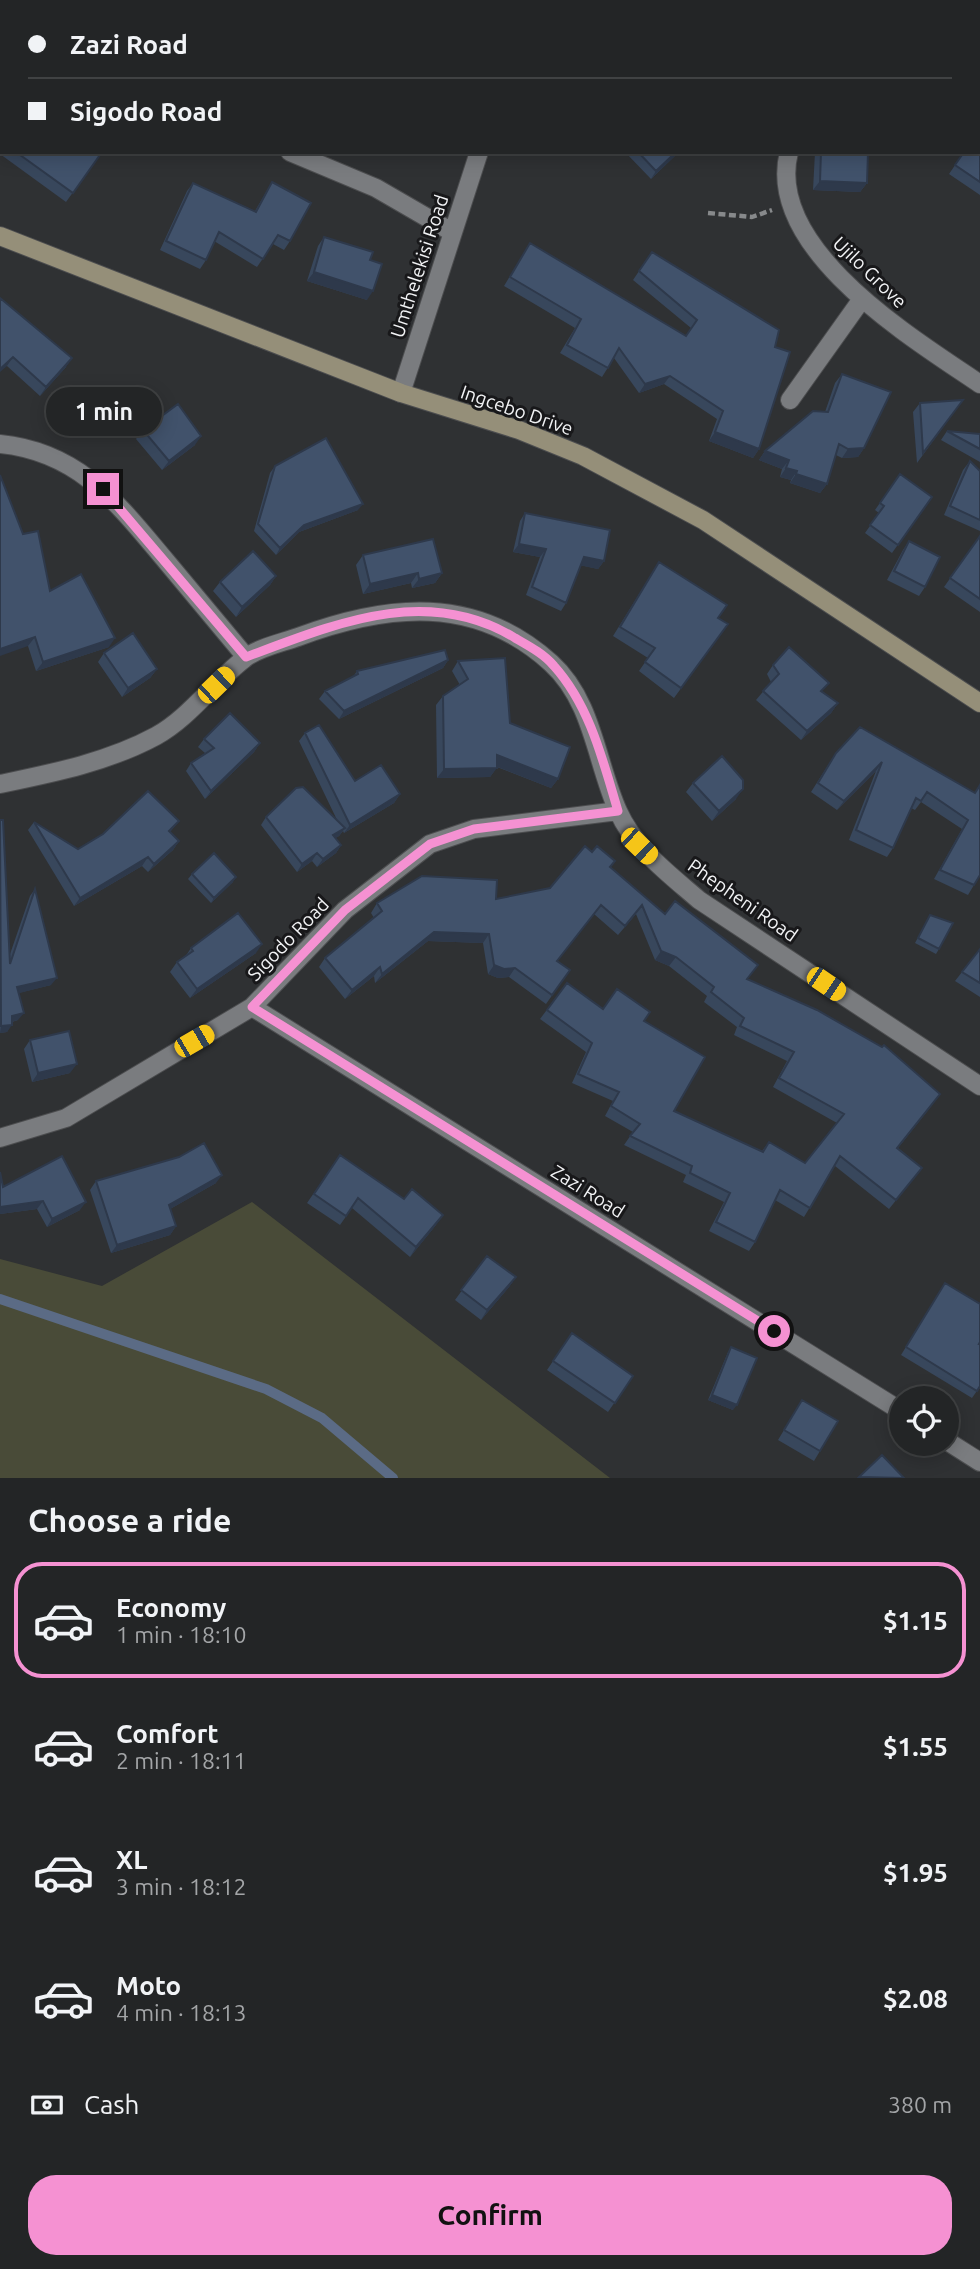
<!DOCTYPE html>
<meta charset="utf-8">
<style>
body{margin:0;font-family:Ubuntu,sans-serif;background:#2b2d2e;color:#f1f3f6;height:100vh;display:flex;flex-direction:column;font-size:26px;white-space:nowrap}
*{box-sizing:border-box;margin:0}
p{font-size:23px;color:#a3a5a7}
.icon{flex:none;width:38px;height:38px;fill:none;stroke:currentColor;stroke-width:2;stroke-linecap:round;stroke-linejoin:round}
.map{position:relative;height:1478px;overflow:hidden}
.sheet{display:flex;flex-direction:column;background:#232526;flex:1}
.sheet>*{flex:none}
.banner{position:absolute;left:0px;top:0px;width:980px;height:154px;box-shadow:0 4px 18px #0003,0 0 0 2px #404243;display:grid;align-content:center;height:154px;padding:0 28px;background:#232526}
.fabs{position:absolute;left:889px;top:1386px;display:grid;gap:14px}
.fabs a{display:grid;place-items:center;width:70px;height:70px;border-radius:50%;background:#232526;box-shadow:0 4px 18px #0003,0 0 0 2px #404243;font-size:35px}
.end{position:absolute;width:32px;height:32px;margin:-16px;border:9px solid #f591d2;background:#111;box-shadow:0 0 0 4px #111}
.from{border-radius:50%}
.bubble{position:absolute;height:49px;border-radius:24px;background:#232526;box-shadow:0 4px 18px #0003,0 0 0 2px #404243;font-size:23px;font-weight:600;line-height:49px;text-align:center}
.car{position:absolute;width:21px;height:42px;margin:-21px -10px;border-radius:9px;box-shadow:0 0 5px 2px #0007;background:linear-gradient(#f5c518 24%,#345 0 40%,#f5c518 0 76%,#345 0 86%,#f5c518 0)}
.banner b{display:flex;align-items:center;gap:24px;height:66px;font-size:26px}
.banner b+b{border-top:2px solid #404243}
.banner i{width:18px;height:18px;background:#f1f3f6}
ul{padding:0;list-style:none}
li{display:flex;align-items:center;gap:21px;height:116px;margin:0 14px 10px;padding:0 14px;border:4px solid transparent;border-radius:28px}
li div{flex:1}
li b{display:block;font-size:26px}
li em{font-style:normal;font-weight:600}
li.active{border-color:#f591d2}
li>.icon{width:63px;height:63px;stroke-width:1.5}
h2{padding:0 28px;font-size:32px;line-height:84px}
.pay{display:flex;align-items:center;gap:18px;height:77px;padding:0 28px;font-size:26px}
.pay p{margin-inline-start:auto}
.action{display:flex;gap:14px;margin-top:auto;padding:14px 28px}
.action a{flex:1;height:80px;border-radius:28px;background:#f591d2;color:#111;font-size:28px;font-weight:600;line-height:80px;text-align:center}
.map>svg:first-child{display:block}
.grass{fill:#494b38}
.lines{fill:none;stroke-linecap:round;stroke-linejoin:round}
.stream{stroke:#5b6b85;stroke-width:10}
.minor-casing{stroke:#4c4d4f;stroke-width:20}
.secondary-casing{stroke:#4c4d4f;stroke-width:20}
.path{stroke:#87898b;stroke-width:4.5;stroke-dasharray:7 3.5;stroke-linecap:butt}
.minor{stroke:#7a7c7f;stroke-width:18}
.secondary{stroke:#958f79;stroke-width:18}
.wall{fill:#38475c}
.shaded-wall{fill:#2e394b}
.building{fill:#41526b;stroke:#2e394b;stroke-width:2}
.route{stroke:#f591d2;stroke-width:9}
.labels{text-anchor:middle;stroke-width:6;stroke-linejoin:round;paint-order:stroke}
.street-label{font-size:19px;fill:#f2f3f5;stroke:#18181a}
</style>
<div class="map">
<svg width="980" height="1478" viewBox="0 0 980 1478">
<rect width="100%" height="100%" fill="#2f3133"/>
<path class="grass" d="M252,1202L610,1478H0V1259L102,1286Z"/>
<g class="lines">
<path class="stream" d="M0,1299L266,1389L322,1418L393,1478"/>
<defs>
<path id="minor" d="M222,2V0
M544,2L545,0
M869,2L870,0
M0,23L2,25
M290,152L376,188L452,232
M789,152C764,249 914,339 980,384
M401,393L479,152
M790,400L862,299
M0,444C80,452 118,504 166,561C193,593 219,625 246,657
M0,784C53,773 108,762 156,736C190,717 214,682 244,659C257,648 281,643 298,637C387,604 475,594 551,663C593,701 596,762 618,811C635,849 669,874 699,900L980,1086
M252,1007L901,1411
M0,1138L66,1118L252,1007L345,910L430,844L474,829L618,811
M947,1441L980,1462"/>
<path id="secondary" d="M0,236L401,393L519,430L583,456L703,520L980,703"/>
</defs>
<use href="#minor" class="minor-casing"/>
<use href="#secondary" class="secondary-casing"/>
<path class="path" d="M708,213L752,217L772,210"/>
<use href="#minor" class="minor"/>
<use href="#secondary" class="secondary"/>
</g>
<path class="wall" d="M465,0H483L481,2H467Z
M921,0H980V66L978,65V2H922Z
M0,75L2,76V152H102L66,202L0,154Z
M980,87V195L949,174L964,152H978V90Z
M625,152H679L651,179Z
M815,152H868L867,183L860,192L813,190Z
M272,182L290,241L284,250L273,244L257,267L214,241L206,260L200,269L160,250L187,191L193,183L255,211Z
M324,237L370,260L367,300L307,281L318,246Z
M530,243L686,336L691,328L633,280L652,252L775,347L759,449L753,458L709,441L717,419L664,384L639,393L614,358L602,377L560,353L575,328L504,286Z
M0,298L66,367L40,396L7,366Z
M842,374L864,448L858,457L842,458L836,455L827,484L820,493L790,483L791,480L780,477L782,469L759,460L765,451L825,412L835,383Z
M963,400L917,463L913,412L920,403Z
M143,430L195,445L162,470L136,439Z
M947,431L980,434V462L941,440Z
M970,461L980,471V531L944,515L963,470Z
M275,466L358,510L299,532L276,555L254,531L270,473Z
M900,474L932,497L892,553L865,533L879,513L875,510Z
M525,513L604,561L598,569L580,565L566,603L561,611L526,595L540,557L513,552L520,521Z
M23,534L50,591L109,647L36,671L28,646Z
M980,536V612L944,587Z
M909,541L925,587L919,596L887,580L903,550Z
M363,555L442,573L435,583L412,588L411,583L363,594L356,565Z
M659,562L718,618L728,624L674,698L639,671L648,658L613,636Z
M276,576L270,585L236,617L213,591L220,582Z
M104,653L157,669L150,678L122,697L98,662Z
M448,660L443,668L339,719L319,699L325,691L353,677L357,671Z
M458,661L558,779L551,788L497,767L490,777L437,778L436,705L443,696L460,685L452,671Z
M773,665L822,692L838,703L831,713L801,740L756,700L771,682L767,674Z
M860,727L974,793V885L968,895L934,879L962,829L921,802L915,810L911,808L893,848L887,857L849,840L876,771L837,810L811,792L830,762Z
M305,733L355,781L400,794L394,803L344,833L343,831L339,836L335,838L341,845L336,853L317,867L312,861L297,872L261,825L266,817L338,822L299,741Z
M204,739L260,743L254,752L205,799L186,771L191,763L205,753L198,747Z
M693,783L736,799L712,821L686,792Z
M0,820L9,957L30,896L35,889L51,985L18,993V1020L12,1022L7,1032L0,1033Z
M179,821L170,832L179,841L173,850L148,872L142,866L74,906L28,830L34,822L78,849Z
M611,867L665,914L748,979L933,1104L898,1148L922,1168L889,1209L835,1166L804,1217L775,1200L755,1242L749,1251L709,1231L724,1202L683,1182L686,1175L624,1145L633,1132L605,1116L613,1101L572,1083L586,1052L540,1019L567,983L603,1009L644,1021L674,1111L762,1151L769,1142L805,1163L837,1123L773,1087L787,1061L734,1035L737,1027L704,1002L707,996L669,966L655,960L636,914L618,935L594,914L557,961L570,970L546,1004L509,977L498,978L488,974L483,943L428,941L375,983L374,976L345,999L319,967L325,958L374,918L371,913L377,903L496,899L550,888Z
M192,874L233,882L211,903L188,879Z
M930,915L939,949L936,954L915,943Z
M191,948L256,953L190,998L170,972L177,962L185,957Z
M980,949V997L955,981Z
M30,1040L70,1073L32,1082L24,1049Z
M340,1155L436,1225L410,1257L352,1208L340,1225L307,1203Z
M0,1172L3,1187L80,1210L47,1227L37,1209L0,1214Z
M96,1181L216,1183L170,1209L176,1226L170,1235L111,1253L90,1190Z
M487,1256L516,1277L509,1287L481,1320L455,1300Z
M945,1283L980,1304V1389L979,1388L972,1398L901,1355Z
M572,1333L633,1376L608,1412L547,1370Z
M731,1347L733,1410L708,1400L728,1352Z
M802,1400L820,1451L814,1461L778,1440Z"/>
<path class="shaded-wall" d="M676,152H679L651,179L656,171Z
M820,181L867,183L860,192L813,190Z
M314,272L373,291L367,300L307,281Z
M13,357L7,366L0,372V369Z
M72,358L66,367L40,396L46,387Z
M670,376L664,384L639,393L645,384Z
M715,432L759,449L753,458L709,441Z
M201,436L195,445L162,470L169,461Z
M864,448L858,457L842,458L848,449Z
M765,451L789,460L782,469L759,460Z
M786,468L797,471L791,480L780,477Z
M796,474L827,484L820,493L790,483Z
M363,504L358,510L299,532L276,555L280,548L304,525Z
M519,544L546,549L540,557L513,552Z
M584,557L604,561L598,569L578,565Z
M418,573L411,583L363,594L370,584Z
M442,573L435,583L412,588L419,579Z
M276,576L270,585L236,617L242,607Z
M35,637L28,646L0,656V649Z
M115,638L109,647L36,671L43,662Z
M448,660L443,668L339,719L344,711Z
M157,669L150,678L122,697L128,688Z
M838,703L831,713L801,740L807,731Z
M260,743L254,752L205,799L211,791Z
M497,755L558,779L551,788L490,764Z
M882,762L876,771L837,810L844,801Z
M497,768L490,777L437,778L444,769Z
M743,789L736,799L712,821L719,811Z
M400,794L394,803L344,833L350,825Z
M345,828L339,836L328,843L333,835Z
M179,841L173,850L148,872L154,864Z
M341,845L336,853L317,867L323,859Z
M317,853L312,861L297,872L302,864Z
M148,857L142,866L74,906L80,898Z
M236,877L233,882L211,903L214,898Z
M434,932L489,934L483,943L428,941L375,983L382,974Z
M262,944L256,953L190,998L197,989Z
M661,951L676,957L669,966L655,960Z
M494,965L515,968L509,977L498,978L488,974Z
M380,967L374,976L345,999L352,990Z
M57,978L51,985L12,995L17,987Z
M24,1013L18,1020L7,1023L12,1016Z
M12,1025L7,1032L0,1033L1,1026Z
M77,1064L70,1073L32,1082L38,1073Z
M222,1175L216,1183L163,1213L169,1205Z
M43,1201L37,1209L0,1214V1207Z
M86,1202L80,1210L47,1227L52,1219Z
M443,1215L436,1225L410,1257L416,1247Z
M176,1226L170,1235L111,1253L117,1245Z
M516,1277L509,1287L481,1320L487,1310Z
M712,1395L737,1405L733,1410L708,1400Z"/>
<path class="building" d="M83,0H115L114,2H81Z
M643,0H756L754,2H642Z
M930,0H980V53L978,51V2H929Z
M0,75L2,76V142L0,141V111L1,109L0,108Z
M980,88V182L955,165L964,152H978V131L979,129H978V91Z
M16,152H102L73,193Z
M638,152H676L656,171Z
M821,152H868L867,183L820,181Z
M272,182L311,203L290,241L278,235L263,259L219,232L206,260L166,241L193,183L256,212Z
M324,237L373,252L370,260L382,264L373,291L314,272Z
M530,243L686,336L697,320L639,271L652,252L779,330L775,347L790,352L759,449L715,432L723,411L670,376L645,384L619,348L608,368L567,345L581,319L510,277Z
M0,298L72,358L46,387L13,357L0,369Z
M842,374L891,392L864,448L848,449L839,444L827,484L796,474L797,471L786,468L789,460L765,451L813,411L828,412Z
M963,400L923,453L920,403Z
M178,404L201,436L169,461L143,430Z
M947,431L980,434V449Z
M326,438L363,504L304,525L280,548L258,524L275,466Z
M970,461L980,471V520L950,506Z
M900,474L932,497L898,545L870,525L884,506L880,503Z
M0,475L23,534L38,531L50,591L81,574L115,638L43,662L35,637L0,649Z
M525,513L610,530L604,561L584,557L566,603L532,587L546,549L519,544Z
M980,536V599L950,578Z
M433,539L442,573L419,579L418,573L370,584L363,555Z
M909,541L940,557L925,587L894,571Z
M253,551L276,576L242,607L220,582Z
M659,562L727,605L718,618L728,624L681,688L645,662L655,648L620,627Z
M133,633L157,669L128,688L104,653Z
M789,647L829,683L821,691L838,703L807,731L763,691L779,674L773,665Z
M445,650L448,660L344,711L325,691L358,674L357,671Z
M505,658L510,723L570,747L558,779L497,755V768L444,769L443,696L468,679L458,661Z
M230,713L260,743L211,791L191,763L214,748L204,739Z
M319,725L355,781L381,765L400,794L350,825L305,733Z
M860,727L975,793L980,785V875L974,885L940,870L968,820L927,792L921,801L916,798L893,848L856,830L882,762L844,801L818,783L836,753Z
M722,756L743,780V789L719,811L693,783Z
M303,787L345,828L333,835L341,845L323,859L317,853L302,864L266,817L296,788Z
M148,791L179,821L169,831L179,841L154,864L148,857L80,898L34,822L78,849L103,834Z
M0,820H3L10,964L35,889L57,978L17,987L24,1013L12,1016V1025L1,1026Z
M585,846L592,852L597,846L615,861L610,867L665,914L675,901L758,965L747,979L817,1010L882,1047L884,1045L940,1094L897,1148L922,1168L896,1200L840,1156L810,1208L780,1190L755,1242L716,1222L730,1193L690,1173L692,1166L630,1136L640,1124L611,1106L619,1092L578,1074L592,1043L547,1010L567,983L603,1009L617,989L650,1012L644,1021L705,1057L674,1111L763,1152L769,1142L805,1163L844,1114L779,1078L794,1052L740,1026L744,1018L711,992L714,987L676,957L661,951L642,905L625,926L601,905L557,961L570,970L552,995L515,968L504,969L494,965L489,934L434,932L382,974L380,967L352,990L325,958L382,911L377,903L422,876L497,880L496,899L550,888Z
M214,853L236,877L214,898L192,874Z
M238,913L262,944L197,989L177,962L193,951L191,948Z
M930,915L953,923L939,949L918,938Z
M980,949V983L962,972Z
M69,1031L77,1064L38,1073L30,1040Z
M204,1143L222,1175L169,1205L176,1226L117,1245L96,1181L179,1157Z
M340,1155L404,1199L412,1189L443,1215L416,1247L358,1198L346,1216L314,1194Z
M62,1156L86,1202L52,1219L43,1201L0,1207V1172L3,1187Z
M487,1256L516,1277L487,1310L461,1290Z
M945,1283L980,1304V1342L979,1344H980V1386L977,1391L906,1347Z
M572,1333L633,1376L615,1403L553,1361Z
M731,1347L757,1358L737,1405L712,1395Z
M802,1400L838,1421L820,1451L784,1430Z
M882,1455L904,1478L859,1477Z"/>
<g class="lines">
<path class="route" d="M103,489L246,657C335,624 426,584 515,638C529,646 544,654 554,666C590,706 603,761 618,811L474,829L430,844L345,910L252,1007L774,1331"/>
</g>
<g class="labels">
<g class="street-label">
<text transform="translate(419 266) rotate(-72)" y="7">Umthelekisi Road</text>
<text transform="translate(870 272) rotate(44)" y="7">Ujilo Grove</text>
<text transform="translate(517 410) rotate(19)" y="7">Ingcebo Drive</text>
<text transform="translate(743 900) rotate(35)" y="7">Phepheni Road</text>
<text transform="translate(288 939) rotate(-46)" y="7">Sigodo Road</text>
<text transform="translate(588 1191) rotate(32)" y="7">Zazi Road</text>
</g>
</g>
</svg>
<div class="fabs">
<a><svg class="icon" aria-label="locate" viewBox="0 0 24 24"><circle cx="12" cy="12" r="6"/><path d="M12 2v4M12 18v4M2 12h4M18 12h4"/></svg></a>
</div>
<i class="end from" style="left:774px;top:1331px"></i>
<i class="end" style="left:103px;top:489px"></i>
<div class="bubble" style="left:46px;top:387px;width:116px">1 min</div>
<i class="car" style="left:216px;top:685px;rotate:46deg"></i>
<i class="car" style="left:639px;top:846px;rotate:134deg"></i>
<i class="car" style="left:826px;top:984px;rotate:124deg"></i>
<i class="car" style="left:194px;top:1041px;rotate:60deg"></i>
<div class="banner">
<b><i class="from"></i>Zazi Road</b>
<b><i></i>Sigodo Road</b>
</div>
</div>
<section class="sheet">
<h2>Choose a ride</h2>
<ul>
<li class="active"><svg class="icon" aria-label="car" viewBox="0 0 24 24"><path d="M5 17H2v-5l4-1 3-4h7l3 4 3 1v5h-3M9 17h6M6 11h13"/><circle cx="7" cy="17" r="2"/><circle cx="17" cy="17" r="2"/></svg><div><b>Economy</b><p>1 min · 18:10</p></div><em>$1.15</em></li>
<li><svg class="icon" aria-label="car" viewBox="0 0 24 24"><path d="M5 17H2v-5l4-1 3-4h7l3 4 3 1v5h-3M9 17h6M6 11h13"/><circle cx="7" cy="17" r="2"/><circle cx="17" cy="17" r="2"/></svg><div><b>Comfort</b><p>2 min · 18:11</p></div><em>$1.55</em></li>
<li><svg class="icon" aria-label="car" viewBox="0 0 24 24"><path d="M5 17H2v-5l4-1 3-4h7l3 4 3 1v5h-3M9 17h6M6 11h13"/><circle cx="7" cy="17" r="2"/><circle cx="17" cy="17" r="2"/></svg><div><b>XL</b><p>3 min · 18:12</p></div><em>$1.95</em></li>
<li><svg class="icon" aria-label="car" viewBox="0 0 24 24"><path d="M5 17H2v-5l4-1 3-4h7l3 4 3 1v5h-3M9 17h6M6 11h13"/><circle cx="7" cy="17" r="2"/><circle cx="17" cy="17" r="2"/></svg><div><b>Moto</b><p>4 min · 18:13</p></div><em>$2.08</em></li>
</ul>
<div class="pay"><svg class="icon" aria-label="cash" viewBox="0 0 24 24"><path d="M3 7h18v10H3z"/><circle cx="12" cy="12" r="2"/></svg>Cash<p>380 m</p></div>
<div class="action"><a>Confirm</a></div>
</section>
